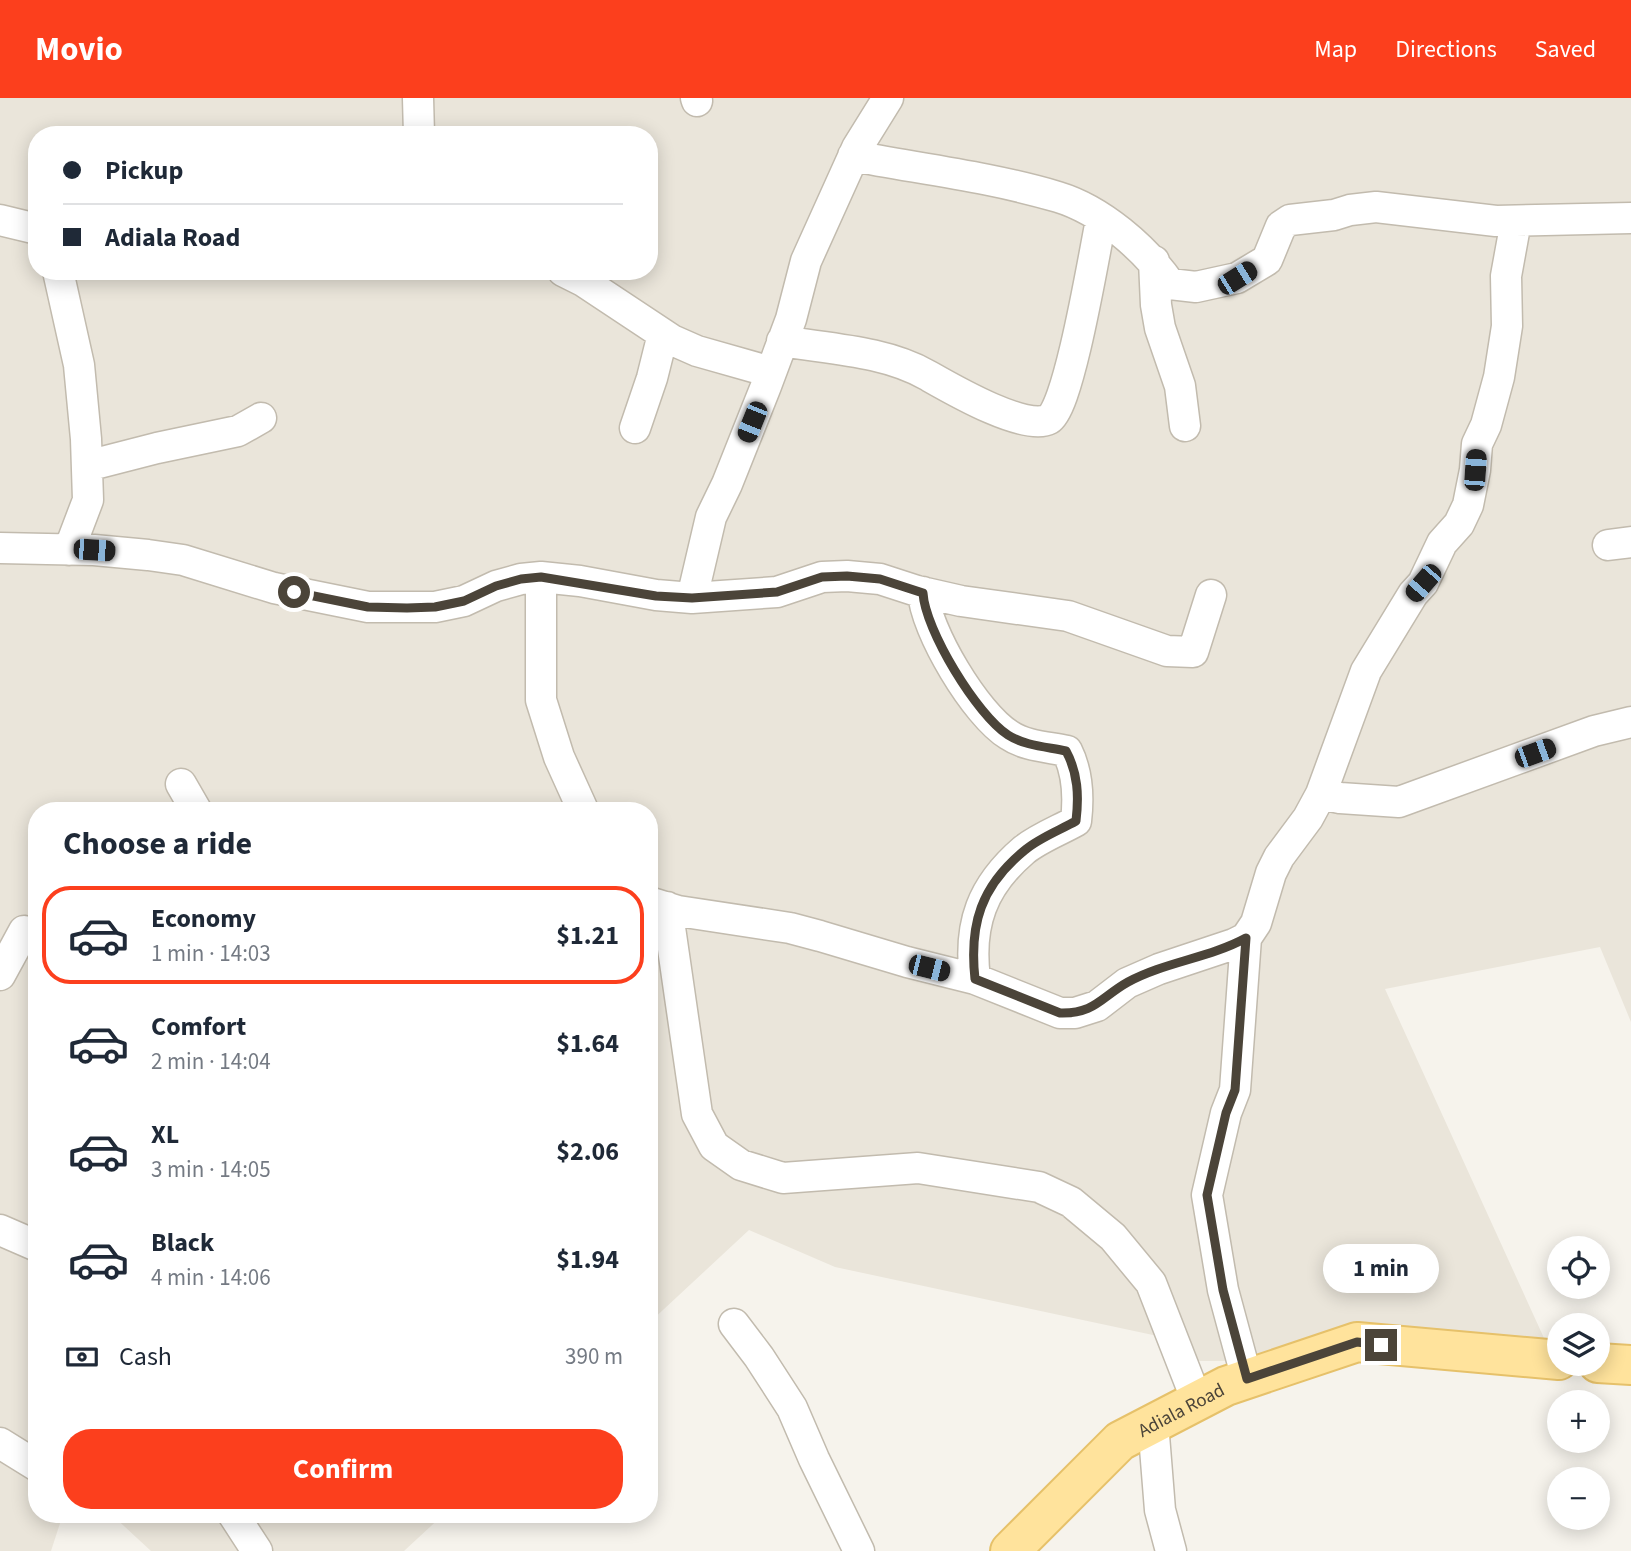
<!DOCTYPE html>
<meta charset="utf-8">
<style>
body{margin:0;font-family:"Source Sans 3",sans-serif;background:#f6f6f7;color:#1f2937;height:100vh;display:flex;flex-direction:column;font-size:26px;white-space:nowrap}
*{box-sizing:border-box;margin:0}
p{font-size:23px;color:#747a83}
.icon{flex:none;width:38px;height:38px;fill:none;stroke:currentColor;stroke-width:2;stroke-linecap:round;stroke-linejoin:round}
.map{position:relative;flex:1;overflow:hidden}
.sheet{position:absolute;left:28px;top:704px;width:630px;height:721px;display:flex;flex-direction:column;background:#fff;border-radius:28px;box-shadow:0 4px 18px #0003}
.sheet>*{flex:none}
.hud{position:absolute;left:28px;top:28px;width:630px;height:154px;border-radius:28px;box-shadow:0 4px 18px #0003;display:grid;align-content:center;height:154px;padding:0 35px;background:#fff}
.controls{position:absolute;left:1547px;top:1138px;display:grid;gap:14px}
.controls a{display:grid;place-items:center;width:63px;height:63px;border-radius:50%;background:#fff;box-shadow:0 4px 18px #0003;font-size:35px}
.end{position:absolute;width:32px;height:32px;margin:-16px;border:9px solid #4b4439;background:#fff;box-shadow:0 0 0 4px #fff}
.from{border-radius:50%}
.bubble{position:absolute;height:49px;border-radius:24px;background:#fff;box-shadow:0 4px 18px #0003;font-size:23px;font-weight:700;line-height:49px;text-align:center}
.car{position:absolute;width:21px;height:42px;margin:-21px -10px;border-radius:9px;box-shadow:0 0 5px 2px #0007;background:linear-gradient(#222 24%,#8ab4d8 0 40%,#222 0 76%,#8ab4d8 0 86%,#222 0)}
.hud b{display:flex;align-items:center;gap:24px;height:66px;font-size:26px}
.hud b+b{border-top:2px solid #e0e1e3}
.hud i{width:18px;height:18px;background:#1f2937}
ul{padding:0;list-style:none}
li{display:flex;align-items:center;gap:21px;height:98px;margin:0 14px 10px;padding:0 21px;border:4px solid transparent;border-radius:28px}
li div{flex:1}
li b{display:block;font-size:26px}
li em{font-style:normal;font-weight:700}
li.selected{border-color:#fc3f1d}
li>.icon{width:63px;height:63px;stroke-width:1.5}
h2{padding:0 35px;font-size:32px;line-height:84px}
.pay{display:flex;align-items:center;gap:18px;height:77px;padding:0 35px;font-size:26px}
.pay p{margin-inline-start:auto}
.button{display:flex;gap:14px;margin-top:auto;padding:14px 35px}
.button a{flex:1;height:80px;border-radius:28px;background:#fc3f1d;color:#fff;font-size:28px;font-weight:700;line-height:80px;text-align:center}
header{display:flex;align-items:center;gap:42px;box-sizing:border-box;height:98px;padding:0 35px;background:#fc3f1d;color:#fff}
header strong{font-size:33px}
nav{display:flex;gap:38px;margin-inline-start:auto;font-size:24px}
.map>svg:first-child{display:block}
.residential{fill:#eae5da;fill-rule:evenodd}
.lines{fill:none;stroke-linecap:round;stroke-linejoin:round}
.minor-casing{stroke:#c2bbae;stroke-width:33}
.primary-casing{stroke:#e6c16a;stroke-width:42}
.minor{stroke:#fff;stroke-width:30}
.primary{stroke:#ffe39c;stroke-width:38}
.route{stroke:#4b4439;stroke-width:9}
.labels{text-anchor:middle;stroke-width:7;stroke-linejoin:round;paint-order:stroke}
.street-label{font-size:19px;fill:#4b4439;stroke:#fff}
</style>
<header>
<strong>Movio</strong>
<nav><a>Map</a><a>Directions</a><a>Saved</a></nav>
</header>
<div class="map">
<svg width="1631" height="1453" viewBox="0 0 1631 1453">
<rect width="100%" height="100%" fill="#f6f3ec"/>
<path class="residential" d="M0,0H1631V924L1600,849L1385,891L1554,1262L1199,1263L1167,1240L835,1169L749,1132L649,1225V712H37V1416H63L51,1453H0ZM37,37H649V173H37Z
M111,1416H444L404,1453H151Z"/>
<g class="lines">
<defs>
<path id="minor" d="M418,0L419,37
M696,0L697,3
M853,58C921,71 991,79 1058,99C1101,112 1145,150 1170,186L1196,189L1237,180L1267,162L1281,128L1290,122L1334,117L1350,112L1376,109L1496,123L1631,120
M0,122L37,131
M1154,163L1156,207L1160,230L1180,288L1185,328
M58,173L79,267L86,341L88,402L69,452
M563,173L583,183L672,242L697,253L771,274
M782,243C830,251 885,253 927,277C950,290 1025,334 1049,321C1069,310 1095,151 1101,122
M635,330L652,280L663,236
M87,368L157,350L238,333L261,320
M1608,447L1631,444
M0,450L94,452L148,457L183,462L274,490L368,509H435L464,503L496,488L521,481L541,479L580,483L656,497L692,500L777,494L822,479L847,478L880,481L917,493L961,503L1068,518L1167,553L1193,554L1211,497
M541,479V602L559,659L583,712
M923,494C925,532 976,617 1009,637C1025,648 1048,649 1067,653C1078,675 1079,698 1076,723C1060,732 1039,740 1024,752C982,788 968,826 975,881
M692,500L711,419L727,386L766,288L791,221L806,163L857,50L888,0
M181,686L196,712
M1321,696L1340,700L1399,704L1594,633L1631,624
M649,804L678,813L790,830L820,838L907,864L975,881L1060,915H1075L1097,908L1127,885L1159,871L1234,846L1246,840L1256,825L1271,775L1279,759L1308,720L1321,696L1366,573L1413,496L1423,485L1442,445L1459,426L1468,407L1475,372L1477,346L1486,327L1499,279L1507,228L1506,178L1516,123
M667,809L697,1016L714,1048L741,1067L783,1080L918,1070L1039,1089L1071,1104L1113,1139L1151,1185L1197,1303
M1246,840L1235,992L1226,1015L1207,1097L1223,1192L1247,1281
M0,877L24,833
M0,1132L37,1148
M734,1226L759,1259L792,1310L814,1361L859,1453
M1153,1325L1160,1412L1171,1453
M0,1345L37,1368
M233,1416L257,1453"/>
<g id="primary">
<path d="M1598,1265L1631,1267"/>
<path id="s1" d="M1010,1453L1120,1343L1226,1288L1357,1244L1559,1262"/>
</g>
</defs>
<use href="#minor" class="minor-casing"/>
<use href="#primary" class="primary-casing"/>
<use href="#minor" class="minor"/>
<use href="#primary" class="primary"/>
</g>
<g class="lines">
<path class="route" d="M294,494L368,509L407,510L435,509L464,503L496,488L521,481L541,479L656,498L692,500L777,494L822,479L847,478L880,481L923,495C925,532 977,617 1008,637C1025,648 1048,649 1066,653C1078,675 1079,698 1076,723C1060,732 1039,740 1025,752C981,788 969,826 975,881L1060,915C1095,916 1101,899 1128,884C1165,864 1209,860 1246,840L1235,992L1226,1015L1207,1097L1223,1192L1247,1281L1357,1244L1381,1247"/>
</g>
<g class="labels">
<g class="street-label">
<text dy="7" stroke="none"><textPath href="#s1" startOffset="224">Adiala Road</textPath></text>
</g>
</g>
</svg>
<div class="controls">
<a><svg class="icon" aria-label="locate" viewBox="0 0 24 24"><circle cx="12" cy="12" r="6"/><path d="M12 2v4M12 18v4M2 12h4M18 12h4"/></svg></a>
<a><svg class="icon" aria-label="layers" viewBox="0 0 24 24"><path d="M12 4l9 5-9 5-9-5zM3 14l9 5 9-5"/></svg></a>
<a>+</a>
<a>−</a>
</div>
<i class="end from" style="left:294px;top:494px"></i>
<i class="end" style="left:1381px;top:1247px"></i>
<div class="bubble" style="left:1323px;top:1146px;width:116px">1 min</div>
<i class="car" style="left:1237px;top:180px;rotate:58deg"></i>
<i class="car" style="left:752px;top:324px;rotate:202deg"></i>
<i class="car" style="left:1475px;top:372px;rotate:4deg"></i>
<i class="car" style="left:94px;top:452px;rotate:94deg"></i>
<i class="car" style="left:1423px;top:485px;rotate:221deg"></i>
<i class="car" style="left:1535px;top:655px;rotate:70deg"></i>
<i class="car" style="left:929px;top:870px;rotate:104deg"></i>
<div class="hud">
<b><i class="from"></i>Pickup</b>
<b><i></i>Adiala Road</b>
</div>
<section class="sheet">
<h2>Choose a ride</h2>
<ul>
<li class="selected"><svg class="icon" aria-label="car" viewBox="0 0 24 24"><path d="M5 17H2v-5l4-1 3-4h7l3 4 3 1v5h-3M9 17h6M6 11h13"/><circle cx="7" cy="17" r="2"/><circle cx="17" cy="17" r="2"/></svg><div><b>Economy</b><p>1 min · 14:03</p></div><em>$1.21</em></li>
<li><svg class="icon" aria-label="car" viewBox="0 0 24 24"><path d="M5 17H2v-5l4-1 3-4h7l3 4 3 1v5h-3M9 17h6M6 11h13"/><circle cx="7" cy="17" r="2"/><circle cx="17" cy="17" r="2"/></svg><div><b>Comfort</b><p>2 min · 14:04</p></div><em>$1.64</em></li>
<li><svg class="icon" aria-label="car" viewBox="0 0 24 24"><path d="M5 17H2v-5l4-1 3-4h7l3 4 3 1v5h-3M9 17h6M6 11h13"/><circle cx="7" cy="17" r="2"/><circle cx="17" cy="17" r="2"/></svg><div><b>XL</b><p>3 min · 14:05</p></div><em>$2.06</em></li>
<li><svg class="icon" aria-label="car" viewBox="0 0 24 24"><path d="M5 17H2v-5l4-1 3-4h7l3 4 3 1v5h-3M9 17h6M6 11h13"/><circle cx="7" cy="17" r="2"/><circle cx="17" cy="17" r="2"/></svg><div><b>Black</b><p>4 min · 14:06</p></div><em>$1.94</em></li>
</ul>
<div class="pay"><svg class="icon" aria-label="cash" viewBox="0 0 24 24"><path d="M3 7h18v10H3z"/><circle cx="12" cy="12" r="2"/></svg>Cash<p>390 m</p></div>
<div class="button"><a>Confirm</a></div>
</section>
</div>
